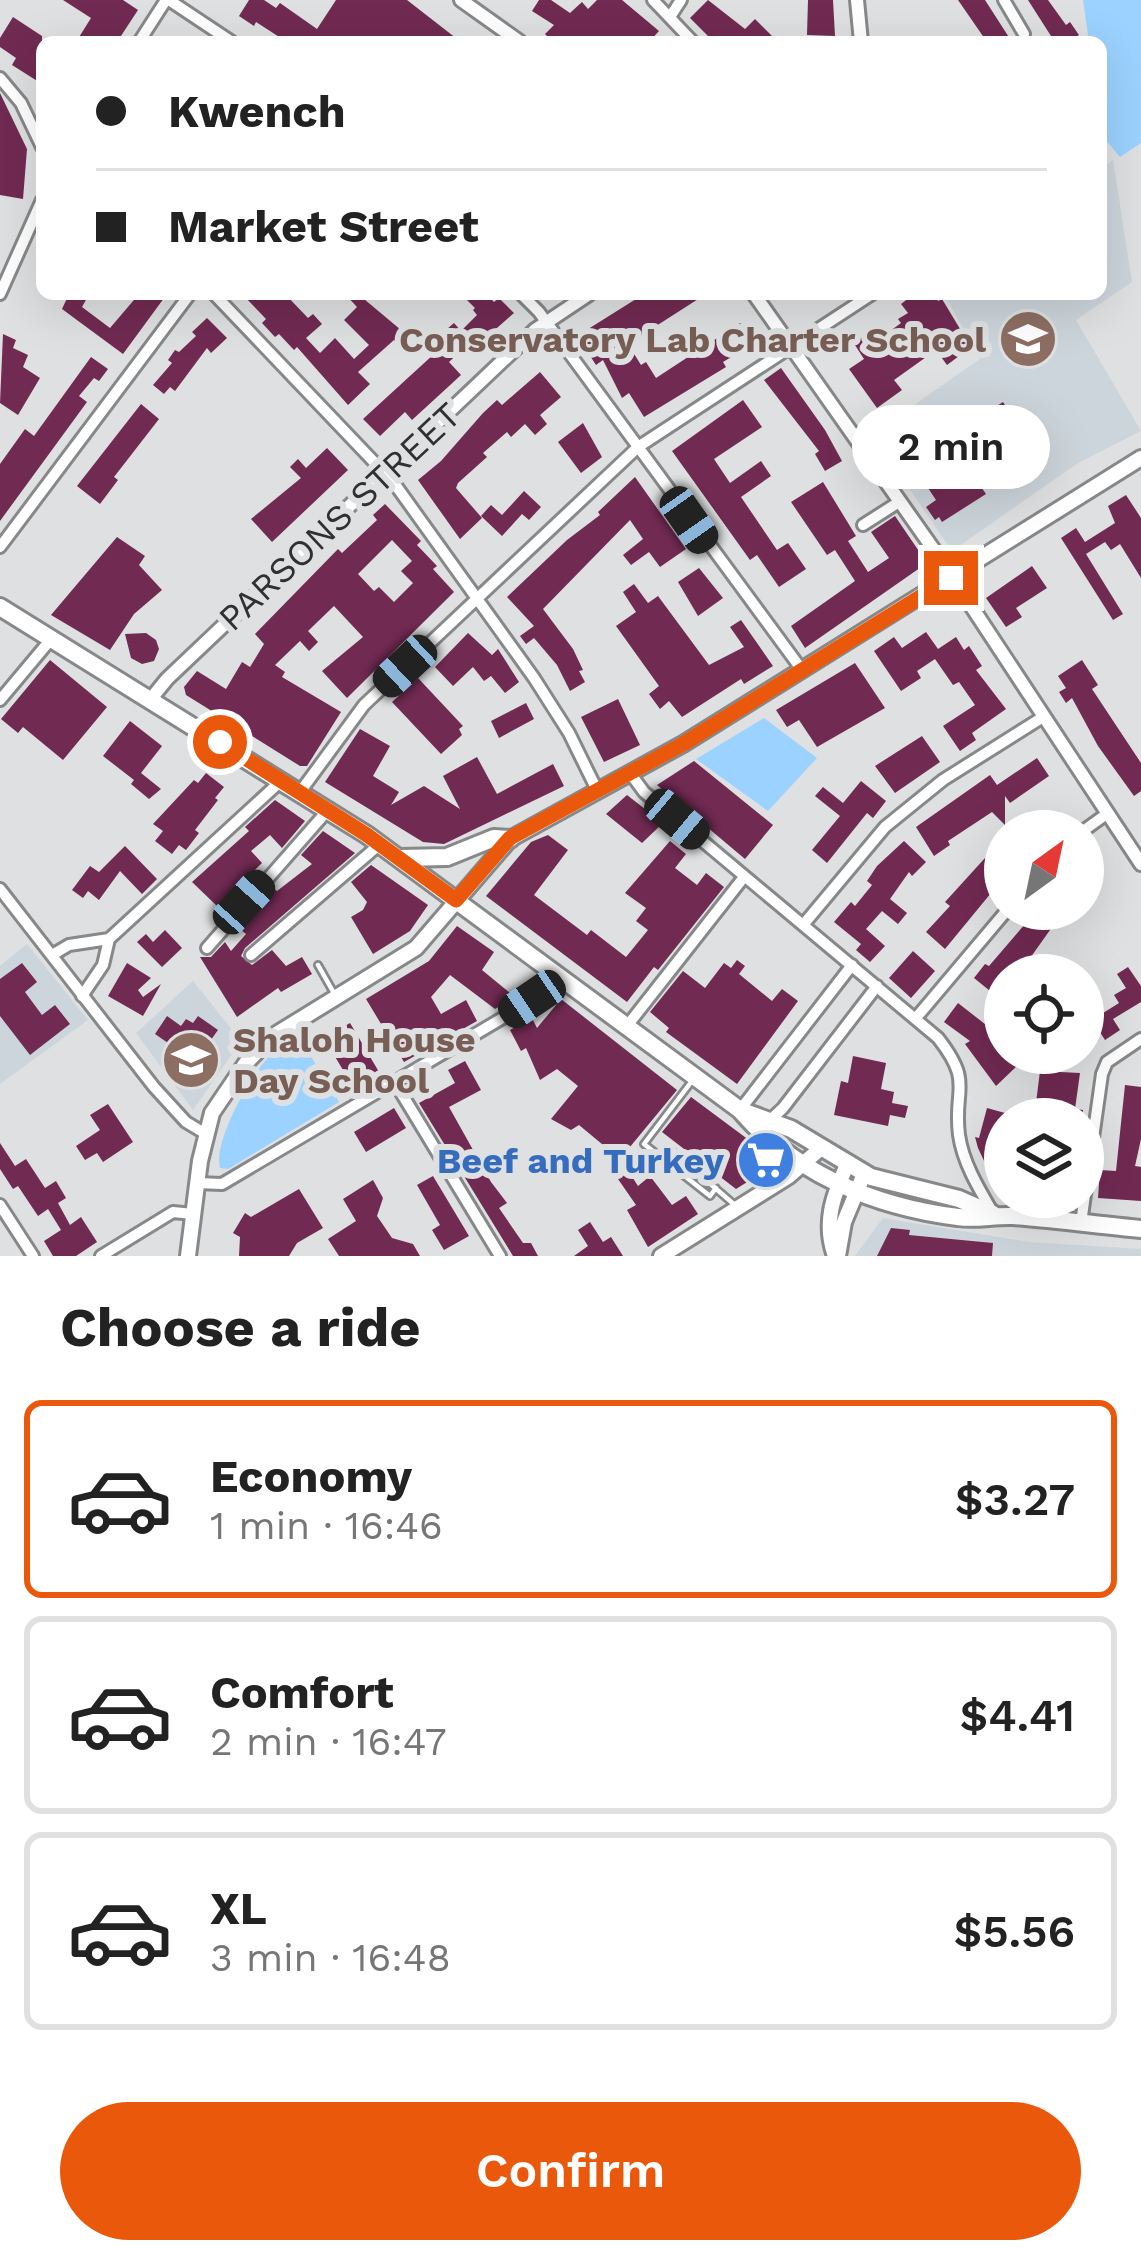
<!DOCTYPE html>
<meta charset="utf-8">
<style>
body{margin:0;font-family:"Work Sans",sans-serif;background:#f6f6f6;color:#222;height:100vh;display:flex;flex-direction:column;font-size:45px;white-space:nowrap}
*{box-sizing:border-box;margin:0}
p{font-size:39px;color:#767676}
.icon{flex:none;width:66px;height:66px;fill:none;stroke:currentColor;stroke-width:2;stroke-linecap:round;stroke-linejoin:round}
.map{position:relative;height:1256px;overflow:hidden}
.panel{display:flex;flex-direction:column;background:#fff;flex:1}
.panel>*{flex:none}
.hud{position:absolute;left:36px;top:36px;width:1071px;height:264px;border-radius:18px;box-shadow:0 12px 48px #0002;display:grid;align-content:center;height:264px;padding:0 60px;background:#fff}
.needle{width:78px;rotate:33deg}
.tools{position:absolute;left:984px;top:810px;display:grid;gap:24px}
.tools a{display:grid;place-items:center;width:120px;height:120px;border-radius:50%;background:#fff;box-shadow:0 12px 48px #0002;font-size:60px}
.end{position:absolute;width:54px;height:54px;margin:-27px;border:15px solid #ea580c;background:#fff;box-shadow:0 0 0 6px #fff}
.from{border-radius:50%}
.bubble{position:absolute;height:84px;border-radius:42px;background:#fff;box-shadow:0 12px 48px #0002;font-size:39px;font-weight:600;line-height:84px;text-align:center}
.car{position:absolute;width:36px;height:72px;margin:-36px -18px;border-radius:15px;box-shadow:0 0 9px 3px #0007;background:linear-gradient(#222 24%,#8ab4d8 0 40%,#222 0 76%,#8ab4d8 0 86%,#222 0)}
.hud b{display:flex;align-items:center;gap:42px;height:114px;font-size:45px}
.hud b+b{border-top:3px solid #e0e0e0}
.hud i{width:30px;height:30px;background:#222}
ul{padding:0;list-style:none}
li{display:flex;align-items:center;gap:36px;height:198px;margin:0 24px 18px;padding:0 36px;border:6px solid #e0e0e0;border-radius:18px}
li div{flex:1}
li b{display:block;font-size:45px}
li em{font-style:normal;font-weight:600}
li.selected{border-color:#ea580c}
li>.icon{width:108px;height:108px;stroke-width:1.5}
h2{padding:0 60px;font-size:54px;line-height:144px}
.primary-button{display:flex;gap:24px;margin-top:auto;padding:24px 60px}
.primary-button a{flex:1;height:138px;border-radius:72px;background:#ea580c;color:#fff;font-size:48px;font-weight:600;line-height:138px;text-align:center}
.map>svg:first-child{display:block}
.built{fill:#cdd5dc}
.green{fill:#9cd2ff}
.building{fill:#712a52;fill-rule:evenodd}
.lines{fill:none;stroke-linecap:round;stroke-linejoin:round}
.service-casing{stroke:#86888a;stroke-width:10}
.minor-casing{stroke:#86888a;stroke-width:16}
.tertiary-casing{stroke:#86888a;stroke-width:18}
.secondary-casing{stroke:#86888a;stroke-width:20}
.primary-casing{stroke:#86888a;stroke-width:22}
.service{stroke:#fff;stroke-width:4.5}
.minor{stroke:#fff;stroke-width:10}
.tertiary{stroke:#fff;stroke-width:12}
.secondary{stroke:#fff;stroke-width:14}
.primary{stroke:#fff;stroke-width:16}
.route{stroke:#ea580c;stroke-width:15}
.labels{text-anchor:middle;stroke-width:12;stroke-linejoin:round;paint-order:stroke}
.education-label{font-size:36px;font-weight:bold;fill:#785e54;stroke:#dee0e1;text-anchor:end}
.street-label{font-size:36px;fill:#303031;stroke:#dee0e1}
.shop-label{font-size:36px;font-weight:bold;fill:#366cbe;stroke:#dee0e1;text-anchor:end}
</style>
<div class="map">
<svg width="1141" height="1256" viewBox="0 0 1141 1256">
<rect width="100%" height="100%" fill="#dee0e1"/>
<path class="built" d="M1113,160L1132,282L1076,320L1141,431L1078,463L952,551L872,434L980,359L944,294H1101V168Z
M27,944L88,1020L0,1084V966Z
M193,981L241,1041L193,1110L136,1033Z
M883,1218L1029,1242L1141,1249V1256H855Z"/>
<path class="green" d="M1083,0H1141V143L1120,157L1104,138L1101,42H1089Z
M764,718L817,758L768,811L696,759Z
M297,1034L339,1102L228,1169L220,1168C213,1143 248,1080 266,1060C275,1050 287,1042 297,1034Z"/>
<path class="building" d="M63,0H123L138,10L117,42H76L91,18Z
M249,0H264L276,8L280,3L317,29L336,0H407L461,42H374L366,37L362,42H287L256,22L254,26L239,16Z
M539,0H551L570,13L582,2L588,9L597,0H622L659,31L649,42L622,39L619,42H553L545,34L554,25L532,11Z
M708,0L745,29L755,19L778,42H714L690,18Z
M808,0H833L835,36L807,35Z
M958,0H985L1012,42H987Z
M1028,0H1048L1066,25L1070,22L1079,35L1069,42H1041L1051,36Z
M13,17L42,36V84L12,65L16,58L0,47V38Z
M0,93L27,149L23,199L0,195Z
M69,294L87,298L82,307L110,328L139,294H167L123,354L62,309Z
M242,294H285L308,318L313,314L322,324L306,338L320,353L335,338L354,359L369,345L344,320L357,307L345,294H358L407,335L398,344L394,340L358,372L370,384L348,405L297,347L294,350L279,334L275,337L262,323L266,319Z
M461,294H486L494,302L499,298L514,313L473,349L468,344L449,362L461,375L448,387L412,420L405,412L380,436L363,419L446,343L439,336L454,323L461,331L477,315L473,310L475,308Z
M644,294H706L628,344L641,365L646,362L656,378L740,323L753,344L723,362L726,367L644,417L629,393L622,398L603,360L596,365L577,336Z
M914,294H933L938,301L942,299L971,347L947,365L936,350L894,380L902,390L877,408L849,369L864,359L853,342L862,335L870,346L901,323L898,319L908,313L901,304Z
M207,318L227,338L211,353L207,348L175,391L170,387L164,394L153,385L172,363L168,360L175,350L179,352L196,336L192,332Z
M3,334L16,340L13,348L28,355L23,367L40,378L18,415L0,403Z
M91,357L108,369L99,381L94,378L79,396L87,402L0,521V464L25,429L34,436Z
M781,368L825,430L842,461L825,471L815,454L819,451L764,380Z
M540,372L561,397L540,415L547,424L535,435L525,424L511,437L507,432L483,453L487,457L458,483L456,488L482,518L460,539L418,480L441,461L483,413L497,400L502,405Z
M743,400L762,427L714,459L730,483L761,461L771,476L741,497L777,550L788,543L806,569L779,587L757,555L750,560L672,451Z
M1003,402L1015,421L1003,429L1007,435L977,455L974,450L955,462L970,485L977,481L986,494L942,522L939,517L935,520L926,507L936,500L924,482L919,485L910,471L915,468L906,454L913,438L920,434L932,437L948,426L953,434Z
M141,404L159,419L114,477L118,480L100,504L77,486Z
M583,423L602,457L581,473L558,442Z
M327,448L348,470L272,542L251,519L301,478L290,467L298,459L306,468Z
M635,477L686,549L660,567L649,552L631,565L623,555L643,539L630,520L543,609L573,649L583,670L579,671L585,682L570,691L557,665L534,638L526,644L520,636L534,626L507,597L567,540L600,515L598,512Z
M823,482L856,536L848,541L868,572L889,558L871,532L895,516L927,563L805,648L791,626L855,581L835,550L827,555L791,502Z
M524,491L541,507L529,520L522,514L502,536L481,516L491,505L502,515Z
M1126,495L1141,518V578L1120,544L1111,550L1105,542L1086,554L1123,614L1113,620L1061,538L1076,528L1085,542L1115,523L1108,506Z
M385,504L421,541L417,545L437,566L433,569L454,592L347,698L322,671L363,637L334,606L308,631L318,642L309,651L300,641L275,665L285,672L282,677L341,712L307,766H300L186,695L184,687L197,671L226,689L242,662L250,667L264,644L255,634L338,549L342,553L377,520L373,515ZM392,540L412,561L401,571L413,583L394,602L379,587L374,591L358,574Z
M117,537L145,556L139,565L162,590L134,614L110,650L51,615Z
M1032,566L1047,588L1016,608L1022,617L1006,627L986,598Z
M699,568L723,598L698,616L678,582Z
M634,584L648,603L658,596L709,665L744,647L730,627L741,620L773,666L744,684L741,679L682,717L669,701L660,709L649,694L659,686L616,626L636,612L623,592Z
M926,632L938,649L956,637L964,650L969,646L982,666L976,670L1006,709L972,733L976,740L960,751L943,726L975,705L959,682L953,685L935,659L917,671L921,678L901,691L874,651L894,637L902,648Z
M146,633L156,640L159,649L154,661L142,664L131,658L125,634Z
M468,633L492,655L498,649L519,682L505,693L491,676L484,681L473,667L453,686L435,667Z
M50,660L107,707L63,760L23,727L18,733L1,719Z
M1082,660L1098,685L1092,689L1141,763V791L1134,796L1098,746L1072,698L1066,703L1059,692L1066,688L1058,676Z
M855,663L885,708L817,747L799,720L787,727L776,710Z
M418,678L463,726L459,729L462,735L441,754L392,702Z
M618,699L640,745L604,762L581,717Z
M526,703L534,719L499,738L491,721Z
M130,721L162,746L141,773L161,789L149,799L131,784L134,780L103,756Z
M360,729L390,746L373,776L399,792L391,805L424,786L460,809L443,776L477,757L497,794L553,764L564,786L444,844L423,842L325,782Z
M922,736L940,762L895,793L875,766Z
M1037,758L1049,776L1010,803L1005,796V825L992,812L948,841L950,845L934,856L916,827L990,775L997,785Z
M694,761L773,825L745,859L657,785Z
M206,773L224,787L215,798L218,800L195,830L199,833L186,850L179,845L172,854L155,841L163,831L153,824L194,780L198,783Z
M861,781L886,801L873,818L867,813L827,863L812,850L840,816L815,796L823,787L843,803Z
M627,795L663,823L642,843L606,814Z
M275,800L305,821L282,848L270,835L251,851L262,863L217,906L192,882L249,831L245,827Z
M323,831L355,853L245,948L241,956L252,965L272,950L286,966L302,957L312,974L281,992L278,988L237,1017L200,957H211L225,942L231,951L246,934L238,927L273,888L277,891L312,864L301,855Z
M548,835L568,850L534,895L587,935L591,930L626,957L648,930L636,921L646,908L625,893L670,841L686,854L675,868L697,885L706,873L724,887L658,970L654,967L627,1002L486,896L531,842Z
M1005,836V876L945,949L926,932L950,906L945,902Z
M904,841L926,862L912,876L909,872L890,899L907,913L898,924L882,911L866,929L885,946L870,962L856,950L861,944L834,922L851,902L855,906L872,885L867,881L877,866Z
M125,846L157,879L142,894L120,871L99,900L88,891L83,898L72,890L90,866L99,872Z
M371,865L428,905L410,931L373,954L351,917L363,910L367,902L351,882Z
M1038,909H1065L1018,975H1005V992L1000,999L974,978L985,964L989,966Z
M457,926L494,952L482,970L515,997L495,1009L450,975L431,997L441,1014L466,1000L477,1021L404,1062L366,999L429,961Z
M165,930L182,948L162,967L137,942L146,934L153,942Z
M913,951L935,971L911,998L889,978Z
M737,960L745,966L739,974L772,1001L782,989L798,1001L737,1084L666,1032L669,1028L650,1012L683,971L705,988L724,963L731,968Z
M22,963L37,982L25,992L42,1015L55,1005L70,1024L30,1055L0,1016V979Z
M127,963L151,978L138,990L143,997L161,984L143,1016L108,996Z
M1128,967L1141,986V1002L1113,1019L1120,1030L1105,1040L1092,1020L1119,1003L1114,995L1126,988L1117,974Z
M561,999L677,1090L620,1159L579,1125L571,1130L551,1119L578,1086L557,1069L540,1080L526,1048L521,1051L510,1030L532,1018L537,1028Z
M958,1003L990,1028L1001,1041L998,1043L1018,1065L996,1086L965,1044L970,1041L944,1022Z
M167,1016L181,1026L186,1019L193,1023L198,1016L218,1030L188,1072L168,1058L171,1054L164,1049L168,1043L155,1034Z
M350,1023L382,1077L356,1092L324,1038Z
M853,1056L886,1063L881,1089L894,1092L892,1103L908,1106L905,1118L890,1115L888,1126L834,1115L841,1081L848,1083Z
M465,1061L481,1090L449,1107L491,1182L507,1203L499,1208L523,1243H531L538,1256H513L419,1103L455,1083L448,1070Z
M1040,1071L1080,1073L1075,1109L1083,1110L1082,1119H1029L1031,1103H1036Z
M1125,1085L1141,1087V1139L1135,1166L1141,1167V1201L1098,1198L1100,1170L1116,1171Z
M691,1097L773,1158L771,1167L736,1189L662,1132Z
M108,1104L133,1142L103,1162L97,1153L85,1160L76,1146L100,1130L90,1115Z
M394,1108L406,1128L366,1152L354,1132Z
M987,1108L1005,1113V1135L991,1132L1005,1154V1184L986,1165L978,1148L975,1137L979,1138Z
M0,1143L15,1166L26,1159L45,1188L56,1181L66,1198L58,1203L70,1225L81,1217L97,1242L76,1256H53L44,1241L61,1230L48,1209L38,1216L18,1186L13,1189L0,1169Z
M629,1172L638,1186L650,1176L672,1205L686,1196L698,1214L648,1247L627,1210L636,1205L618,1179Z
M433,1176L469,1236L444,1250L432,1230L440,1225L417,1185Z
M373,1180L383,1198L377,1216L392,1238L413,1244L420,1256H339L328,1239L356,1221L343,1199Z
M299,1189L323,1228L297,1243L289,1256H239L240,1237L233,1233L245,1213L251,1217Z
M590,1222L603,1242L611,1237L623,1256H574L588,1246L578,1230Z
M891,1228L910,1230L909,1235L993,1243L992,1256H877Z"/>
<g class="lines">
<defs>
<path id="service" d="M318,965L335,995
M692,1081L644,1144L710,1196L716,1188
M672,1151L736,1206
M668,1156L712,1184"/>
<path id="minor" d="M169,0L232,42
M653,0L693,42
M1004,0L1024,34
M670,17L681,0
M139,42L166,0
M0,78L21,103L42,147
M0,294L42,200
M214,294L394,483L534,678L569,733L597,790
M521,294L539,312L802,670
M863,525L899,502
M0,547L190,294
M0,700L52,638
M630,773L644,792L938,1038C974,1084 953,1088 959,1135C963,1163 979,1189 993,1213
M300,792L364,705L638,447L872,294
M1083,831L1108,813
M0,889L154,1087L186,1122L206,1134
M803,925L885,827L943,780L1043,717
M207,948L328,810
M52,955L69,945L109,939
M251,955L380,844
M82,996L103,965L109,939L282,780
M916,1018L1008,909
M627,1026L744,877
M394,1081L500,1256
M740,1110L852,965
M766,1124L783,1108L877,986
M197,1183L222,1184L506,1016L545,991L558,975
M0,1205L33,1256
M1081,1223L1102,1074L1107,1062L1141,1039
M101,1256L173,1212L193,1214"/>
<path id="tertiary" d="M461,0L520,42
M857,0L861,42
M754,294L941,560L1141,864
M150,700L167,679L535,330L589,294"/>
<path id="secondary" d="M188,1256L200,1161L212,1113L246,1063L270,1038L416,948L510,839L683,744L1141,458
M661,1256L789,1176L820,1149
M835,1256C823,1223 833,1196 847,1165
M838,1256L844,1222L864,1174"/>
<path id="primary" d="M0,607L367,835L740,1110C795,1174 876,1207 958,1217C976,1220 994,1215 1013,1216C1056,1219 1098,1225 1141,1229
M400,858L447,857L494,838L510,839
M742,1111L791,1129L871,1177L959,1199L993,1214"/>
</defs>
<use href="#service" class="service-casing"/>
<use href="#minor" class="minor-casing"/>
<use href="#tertiary" class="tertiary-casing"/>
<use href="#secondary" class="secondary-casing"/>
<use href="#primary" class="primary-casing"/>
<use href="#service" class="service"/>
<use href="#minor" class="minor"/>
<use href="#tertiary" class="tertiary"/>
<use href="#secondary" class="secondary"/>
<use href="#primary" class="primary"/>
</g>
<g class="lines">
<path class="route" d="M220,742L367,835L456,900L510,838L683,744L951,578"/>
</g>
<defs>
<symbol id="school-disc" viewBox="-11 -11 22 22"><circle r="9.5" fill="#8d6e63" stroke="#dee0e1"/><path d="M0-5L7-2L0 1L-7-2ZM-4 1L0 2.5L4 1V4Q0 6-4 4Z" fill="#fff"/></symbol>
<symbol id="supermarket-disc" viewBox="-11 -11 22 22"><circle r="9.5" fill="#3f7fe0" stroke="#dee0e1"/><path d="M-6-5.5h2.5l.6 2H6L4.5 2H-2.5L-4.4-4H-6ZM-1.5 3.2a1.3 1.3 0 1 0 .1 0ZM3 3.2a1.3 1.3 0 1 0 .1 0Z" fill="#fff"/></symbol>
</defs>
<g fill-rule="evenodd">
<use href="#school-disc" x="995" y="306" width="66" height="66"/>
<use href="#school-disc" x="158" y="1027" width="66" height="66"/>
<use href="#supermarket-disc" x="733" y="1127" width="66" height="66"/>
</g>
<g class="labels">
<g class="education-label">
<text x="986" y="352">Conservatory Lab Charter School</text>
<text x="233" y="1052" text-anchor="start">Shaloh House<tspan x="233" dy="41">Day School</tspan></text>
</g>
<g class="street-label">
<text transform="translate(339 516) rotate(-43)" y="13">PARSONS STREET</text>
</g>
<g class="shop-label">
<text x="724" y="1173">Beef and Turkey</text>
</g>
</g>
</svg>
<div class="tools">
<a><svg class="needle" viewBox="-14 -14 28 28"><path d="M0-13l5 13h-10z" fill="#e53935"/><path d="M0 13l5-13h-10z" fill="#767676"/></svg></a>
<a><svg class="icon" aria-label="locate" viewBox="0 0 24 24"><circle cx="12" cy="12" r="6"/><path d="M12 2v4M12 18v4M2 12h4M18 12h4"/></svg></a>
<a><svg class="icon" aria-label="layers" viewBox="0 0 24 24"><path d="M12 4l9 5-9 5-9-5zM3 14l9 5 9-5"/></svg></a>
</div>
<i class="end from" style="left:220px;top:742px"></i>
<i class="end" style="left:951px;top:578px"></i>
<div class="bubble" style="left:852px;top:405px;width:198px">2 min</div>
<i class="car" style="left:689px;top:520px;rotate:145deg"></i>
<i class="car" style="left:405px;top:666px;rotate:227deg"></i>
<i class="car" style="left:677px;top:819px;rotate:130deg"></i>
<i class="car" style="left:244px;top:902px;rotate:42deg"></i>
<i class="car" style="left:532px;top:999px;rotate:236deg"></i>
<div class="hud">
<b><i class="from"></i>Kwench</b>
<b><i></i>Market Street</b>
</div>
</div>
<section class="panel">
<h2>Choose a ride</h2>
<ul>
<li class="selected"><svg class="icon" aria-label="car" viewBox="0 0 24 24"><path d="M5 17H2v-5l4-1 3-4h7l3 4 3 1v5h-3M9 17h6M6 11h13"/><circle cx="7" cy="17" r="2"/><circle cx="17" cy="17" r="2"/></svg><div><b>Economy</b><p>1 min · 16:46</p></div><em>$3.27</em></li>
<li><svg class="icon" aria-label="car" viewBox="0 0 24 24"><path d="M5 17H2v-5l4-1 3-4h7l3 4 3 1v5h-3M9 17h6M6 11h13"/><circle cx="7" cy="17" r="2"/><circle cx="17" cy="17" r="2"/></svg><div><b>Comfort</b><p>2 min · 16:47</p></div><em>$4.41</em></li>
<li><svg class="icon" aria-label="car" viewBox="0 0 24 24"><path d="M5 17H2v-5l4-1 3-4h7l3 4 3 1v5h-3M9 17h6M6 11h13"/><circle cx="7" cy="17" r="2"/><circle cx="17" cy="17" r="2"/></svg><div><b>XL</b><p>3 min · 16:48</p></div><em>$5.56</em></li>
</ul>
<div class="primary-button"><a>Confirm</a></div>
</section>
